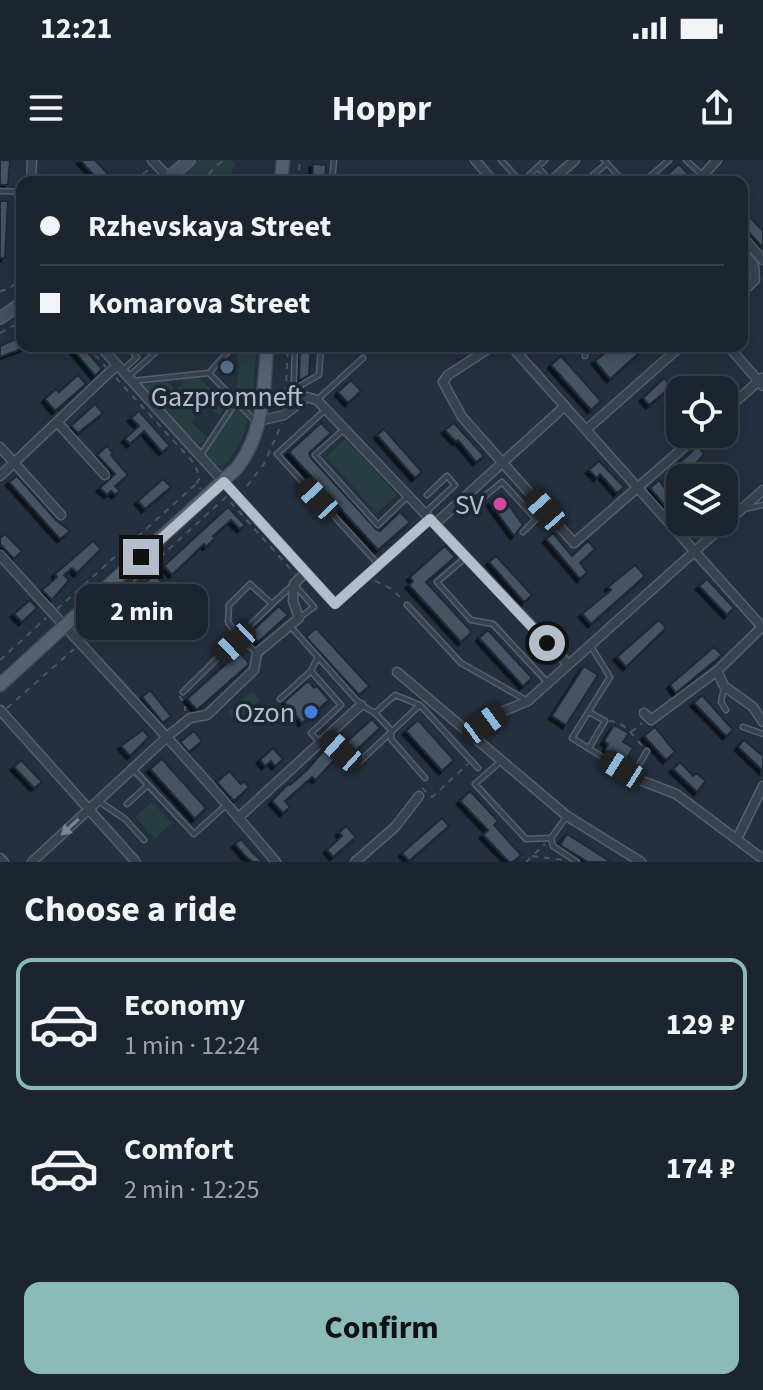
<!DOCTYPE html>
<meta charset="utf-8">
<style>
body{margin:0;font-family:"Source Sans 3",sans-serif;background:#28303b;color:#f1f3f6;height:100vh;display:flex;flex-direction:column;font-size:30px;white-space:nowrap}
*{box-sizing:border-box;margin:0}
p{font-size:26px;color:#a0a4aa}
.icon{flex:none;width:44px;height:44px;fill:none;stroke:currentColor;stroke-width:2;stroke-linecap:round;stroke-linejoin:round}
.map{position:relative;height:702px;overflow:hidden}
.panel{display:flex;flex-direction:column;background:#1b242f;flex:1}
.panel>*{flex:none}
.guide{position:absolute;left:16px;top:16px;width:732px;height:176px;border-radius:16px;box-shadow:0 4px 20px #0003,0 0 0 2px #39414b;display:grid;align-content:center;height:176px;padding:0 24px;background:#1b242f}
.fabs{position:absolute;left:666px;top:216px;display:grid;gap:16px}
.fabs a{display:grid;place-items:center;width:72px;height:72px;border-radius:16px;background:#1b242f;box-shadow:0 4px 20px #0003,0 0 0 2px #39414b;font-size:40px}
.end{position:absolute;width:36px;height:36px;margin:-18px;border:10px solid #b4bdca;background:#111;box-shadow:0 0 0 4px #111}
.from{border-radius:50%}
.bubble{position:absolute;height:56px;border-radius:16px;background:#1b242f;box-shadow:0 4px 20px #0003,0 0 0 2px #39414b;font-size:26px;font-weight:700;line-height:56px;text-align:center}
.car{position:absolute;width:24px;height:48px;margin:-24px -12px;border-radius:10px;box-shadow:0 0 6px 2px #0007;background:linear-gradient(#222 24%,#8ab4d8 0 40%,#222 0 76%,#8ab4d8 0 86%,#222 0)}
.guide b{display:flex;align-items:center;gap:28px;height:76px;font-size:30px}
.guide b+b{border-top:2px solid #39414b}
.guide i{width:20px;height:20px;background:#f1f3f6}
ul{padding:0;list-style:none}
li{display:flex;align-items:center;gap:24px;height:132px;margin:0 16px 12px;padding:0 8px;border:4px solid transparent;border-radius:16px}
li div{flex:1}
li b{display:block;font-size:30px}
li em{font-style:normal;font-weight:700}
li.active{border-color:#8bbbb9}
li>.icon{width:72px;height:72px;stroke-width:1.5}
h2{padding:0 24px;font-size:36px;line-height:96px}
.button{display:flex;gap:16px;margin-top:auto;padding:16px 24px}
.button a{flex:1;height:92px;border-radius:16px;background:#8bbbb9;color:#111;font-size:32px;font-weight:700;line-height:92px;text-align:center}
.status{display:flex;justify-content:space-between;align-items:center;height:56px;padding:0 40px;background:#1b242f;direction:ltr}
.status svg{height:22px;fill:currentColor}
header{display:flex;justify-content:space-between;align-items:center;height:104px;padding:0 24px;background:#1b242f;font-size:36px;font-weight:700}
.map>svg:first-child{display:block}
.green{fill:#263e40}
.building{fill:#455263;stroke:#1f2936;stroke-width:2;filter:url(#shadow)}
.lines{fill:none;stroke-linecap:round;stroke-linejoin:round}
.lane-casing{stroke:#56606d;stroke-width:7}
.street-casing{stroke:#56606d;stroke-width:11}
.secondary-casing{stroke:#56606d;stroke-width:14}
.primary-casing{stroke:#414b58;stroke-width:15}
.path{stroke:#445b5d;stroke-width:2;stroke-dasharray:6 6;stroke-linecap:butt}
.lane{stroke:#38424f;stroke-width:4}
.street{stroke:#38424f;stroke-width:8}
.secondary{stroke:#465162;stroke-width:11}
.primary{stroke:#56616f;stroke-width:12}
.oneway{fill:#7c8693}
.route{stroke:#b4bdca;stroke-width:10}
.service-dot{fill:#5c6f8a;stroke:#1d2734;stroke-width:3}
.hotel-dot{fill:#d1479c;stroke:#1d2734;stroke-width:3}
.shop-dot{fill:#3f7fe0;stroke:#1d2734;stroke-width:3}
.labels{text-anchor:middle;stroke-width:7;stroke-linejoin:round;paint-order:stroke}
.poi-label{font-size:28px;fill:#b4bdca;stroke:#1d2734;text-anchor:end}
</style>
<div class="status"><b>12:21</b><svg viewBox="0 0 49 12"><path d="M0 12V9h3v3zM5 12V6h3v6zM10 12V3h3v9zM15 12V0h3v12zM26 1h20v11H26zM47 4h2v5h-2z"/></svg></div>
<header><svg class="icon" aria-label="menu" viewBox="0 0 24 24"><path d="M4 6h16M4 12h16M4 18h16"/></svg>Hoppr<svg class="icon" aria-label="share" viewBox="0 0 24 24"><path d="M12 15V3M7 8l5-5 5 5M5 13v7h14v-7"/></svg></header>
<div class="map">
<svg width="763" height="702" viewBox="0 0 763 702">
<defs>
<filter id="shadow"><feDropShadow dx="-3.5" dy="3.5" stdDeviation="0" flood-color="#0009"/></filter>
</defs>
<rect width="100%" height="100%" fill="#24303f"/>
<path class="green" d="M198,0H230L235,4L229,21L173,22Z
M235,186H257L251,252L236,233C237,217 243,203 233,189Z
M198,216L226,245L220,256L203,245L191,262L207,277L203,283L197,284L143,224L166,220L175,230L183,224V217Z
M236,245L247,256C246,275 237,291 224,305H216L206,293Z
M345,279L397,335L377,353L326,297Z
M252,531L260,540L236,561L228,552Z
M152,642L172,663L155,679L135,657Z"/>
<path class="building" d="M0,0H10L8,25H0Z
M80,0H95L115,22H100Z
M313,4L326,5L325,22H312Z
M679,4L690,16L684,22H659Z
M0,41H8L5,98H0Z
M742,49L763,71V88L742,65Z
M20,177L24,188L0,197V186Z
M70,186H82L102,209L95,216Z
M300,186H311L309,215L302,219H299Z
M601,186H647L610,219L595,201L606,192Z
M561,196L601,241L591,250L551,205Z
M78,215L86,224L55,251L45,239L56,229L59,232Z
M664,218L671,227L649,245L643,238Z
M351,220L361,231L348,243L338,232Z
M95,244L103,253L78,273L71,266Z
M139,251L170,286L162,292L144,271L130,284L125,279L139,266L131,258Z
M729,259L736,266L716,286L708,277L712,274H724V263Z
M321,263L331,273L309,293L311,298L376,369L380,371L400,352L410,362L378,390L289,292Z
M454,263L484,296L476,302L458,280L456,282L445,270Z
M384,269L422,312L415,318L377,275Z
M107,286L113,293L111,295L128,315L115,326L120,331L115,335L111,331L107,335L100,328L115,314L97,295Z
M698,286L704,294L688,313L679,303Z
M599,301L624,327L617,333L600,314L597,318L589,310Z
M17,316L56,360L70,371L60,379L9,322Z
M163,319L171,327L145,349L138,341Z
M659,320L680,350V362H698L702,366L691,376L650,328Z
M501,334L523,365L514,376L490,343Z
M228,347L245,365L240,369L231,360L213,376L215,378L206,387L204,384L172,415L164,406Z
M553,373L572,396L588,381L595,389L580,403L587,412L580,419L546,379Z
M5,374L22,391L14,399L0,384V378Z
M93,381L101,389L77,413L72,408L64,415L69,420L52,440L42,430L57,417L55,414Z
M445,386L455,397L426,422L472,472L461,482L409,425L413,421L410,417Z
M496,396L532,435L524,442L489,402Z
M635,405L645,416L591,464L582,454L611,430L608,427Z
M155,414L162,422L143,438L136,431Z
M707,419L734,448L727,455L699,426Z
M30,440L37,448L22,462L14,454Z
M279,446L288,455L258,482L250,473Z
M659,460L666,468L626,507L617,497Z
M316,468L369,526L359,535L306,477Z
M488,470L532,518L523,526L479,478Z
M714,487L722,495L676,533L670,525Z
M239,492L248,502V505L197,550L187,539Z
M584,506L598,515L566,565L552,556Z
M308,521L314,528L317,526L329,540L302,563L284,542Z
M150,530L171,556L163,563L142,537Z
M702,535L733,570L726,576L694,543Z
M372,559L380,568L352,594L342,586Z
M418,560L454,600L442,611L406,571Z
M614,565L629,573L623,582L633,588L625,602L605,590L608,584L604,581Z
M655,567L675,592L666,600L644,576Z
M143,570L149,577L130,596L121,586Z
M194,571L202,581L189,592L180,582Z
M744,580L763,596V611L738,587Z
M327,587L337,597L316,620L312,617L285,641L290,647L283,653L272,641L289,623L290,625L307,610Z
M273,588L283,599L275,606L271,601L265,606L260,600Z
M162,599L206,648L195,659L150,609Z
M21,600L42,622L34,628L14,607Z
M680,602L693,616L696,613L706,621L697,632L673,609Z
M229,611L241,624L244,621L249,627L234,641L215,620L217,622Z
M470,631L498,661L494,665L521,695L513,702H509L483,675L488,670L460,641Z
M442,658L449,666L409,701L402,693Z
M346,666L356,677L333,697L327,690L342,676L339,673Z
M567,674L611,702H588L560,685Z
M241,679L253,693L263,702H253L245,696L235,684Z"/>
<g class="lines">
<defs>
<path id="lane" d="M501,0L521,22
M604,0L624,22
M686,0L701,14
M538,7L549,20
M558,15L565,22
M269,22L279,17
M332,22L334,0
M522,22L545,0
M585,22L607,3
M644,22L669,0
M0,31L22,32
M233,186L209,213L254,260
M585,196L586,186
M124,209L137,197L128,186
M129,216L163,186
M132,221L209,213
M294,229L319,215L321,186
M318,239L363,198
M293,247L295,186
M324,251L277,294L379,405
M343,270L315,295L378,365L407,337
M200,296L236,242
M485,336L502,322L536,359L543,352
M744,349L763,345
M425,353L455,325L447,316L427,335
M523,372L536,359
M466,397L437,422L471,460L493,464L548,523
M407,445L461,503L526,540
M291,467L361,545L375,553L391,570V579L425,618
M590,485L610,517L572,578L620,608
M257,493L238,476L228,462L229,445L250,424L272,444
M311,511L341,545L311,573L319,582
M724,528L721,542L726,550
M183,532C221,496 254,459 294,424L314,447L299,458
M280,539L311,511L318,497
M376,552L395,535L420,545L478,608
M589,552L605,561L589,588
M743,567L763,574
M327,579L356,605L420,545
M501,601L475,624L526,679L551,678
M133,609L194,674L226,645
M632,617L647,591
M100,642L125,659L144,680
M127,644L148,625
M567,656L551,678L553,686L577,702"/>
<path id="street" d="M152,0L169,18
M475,0L494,22
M31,22L32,0
M550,22L575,0
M697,22L717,0
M742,76L763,100
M742,92L754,105L755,120L742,132
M100,186L335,444L430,359
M493,186L448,215L443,222L462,257L574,383L699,274
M511,186L763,468
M728,186L763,226
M724,252L762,218
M259,261L284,255L307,237L317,240L568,504
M57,262L105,315
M586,270L681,186
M0,287L61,355
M0,316L117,205
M435,364L565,246
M0,395C92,498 188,596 276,702
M717,511L724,526L753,547L763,562
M397,512L567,656L641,702
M0,550L136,702
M644,553L651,560L717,511L762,467
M470,575L499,553L528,541L763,330
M622,609L632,617L676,634L763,699
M238,658L361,545
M737,679L763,626
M0,698L4,702
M32,702L168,576L190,558L207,555L254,510L257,493L299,458L293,441L294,424L306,412
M355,702L395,667L419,636"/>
<path id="secondary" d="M164,22L189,0
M0,158L22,143"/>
<path id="primary" d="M281,22L283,0
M0,525L237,308C264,273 264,229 267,186"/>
</defs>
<use href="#lane" class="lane-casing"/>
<use href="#street" class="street-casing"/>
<use href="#secondary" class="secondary-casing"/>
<use href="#primary" class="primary-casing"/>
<path class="path" d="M134,22L148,10
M200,22L223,0
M298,22L300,0
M0,131L9,129L22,118
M0,173L22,161
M87,186L106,207
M367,194L377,186
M116,218L194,303L200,318L196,324L201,329
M285,245L288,186
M247,326L264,304L282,263
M375,421L392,429L405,442
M57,449L196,324
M80,470L226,337L295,414
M0,500L46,458
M179,536L185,544V551
M7,548L74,489
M609,561C624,561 634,577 644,588
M631,572L642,563
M422,628L432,637L468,604
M532,696L563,700
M526,702L545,684"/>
<use href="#lane" class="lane"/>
<use href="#street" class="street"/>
<use href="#secondary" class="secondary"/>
<use href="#primary" class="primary"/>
</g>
<defs><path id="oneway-solid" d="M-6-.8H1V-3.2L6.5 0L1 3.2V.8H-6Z" transform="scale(2)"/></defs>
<use class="oneway" href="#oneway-solid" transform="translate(70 667) rotate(137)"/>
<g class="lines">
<path class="route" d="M141,397L224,322L335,444L430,359L547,483"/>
</g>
<circle class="service-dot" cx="227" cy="207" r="8"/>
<circle class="hotel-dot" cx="500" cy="344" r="8"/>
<circle class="shop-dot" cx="311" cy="552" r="8"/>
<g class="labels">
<g class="poi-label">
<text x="227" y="246" text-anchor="middle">Gazpromneft</text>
<text x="484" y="354">SV</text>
<text x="295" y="562">Ozon</text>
</g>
</g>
</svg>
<div class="fabs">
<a><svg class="icon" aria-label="locate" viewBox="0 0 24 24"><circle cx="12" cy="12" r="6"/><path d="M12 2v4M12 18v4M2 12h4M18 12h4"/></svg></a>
<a><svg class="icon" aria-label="layers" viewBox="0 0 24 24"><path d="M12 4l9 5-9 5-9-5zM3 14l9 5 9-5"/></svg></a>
</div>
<i class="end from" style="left:547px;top:483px"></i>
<i class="end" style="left:141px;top:397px"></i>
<div class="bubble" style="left:76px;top:424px;width:132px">2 min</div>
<i class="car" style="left:318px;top:339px;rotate:317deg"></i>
<i class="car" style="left:545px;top:350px;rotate:318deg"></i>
<i class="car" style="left:235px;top:483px;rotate:227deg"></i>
<i class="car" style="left:484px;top:564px;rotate:54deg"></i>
<i class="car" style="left:341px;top:591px;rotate:312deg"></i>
<i class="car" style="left:622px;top:609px;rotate:302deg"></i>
<div class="guide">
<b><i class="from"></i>Rzhevskaya Street</b>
<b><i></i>Komarova Street</b>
</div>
</div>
<section class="panel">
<h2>Choose a ride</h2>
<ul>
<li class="active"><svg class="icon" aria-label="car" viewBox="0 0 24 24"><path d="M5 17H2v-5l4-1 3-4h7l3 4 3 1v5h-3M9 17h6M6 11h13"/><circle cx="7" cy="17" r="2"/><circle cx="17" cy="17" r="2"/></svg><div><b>Economy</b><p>1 min · 12:24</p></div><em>129 ₽</em></li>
<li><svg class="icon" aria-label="car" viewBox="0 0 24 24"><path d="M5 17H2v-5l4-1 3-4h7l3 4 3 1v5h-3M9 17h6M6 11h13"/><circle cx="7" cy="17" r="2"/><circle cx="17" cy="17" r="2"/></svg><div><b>Comfort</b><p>2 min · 12:25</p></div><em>174 ₽</em></li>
</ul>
<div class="button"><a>Confirm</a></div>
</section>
